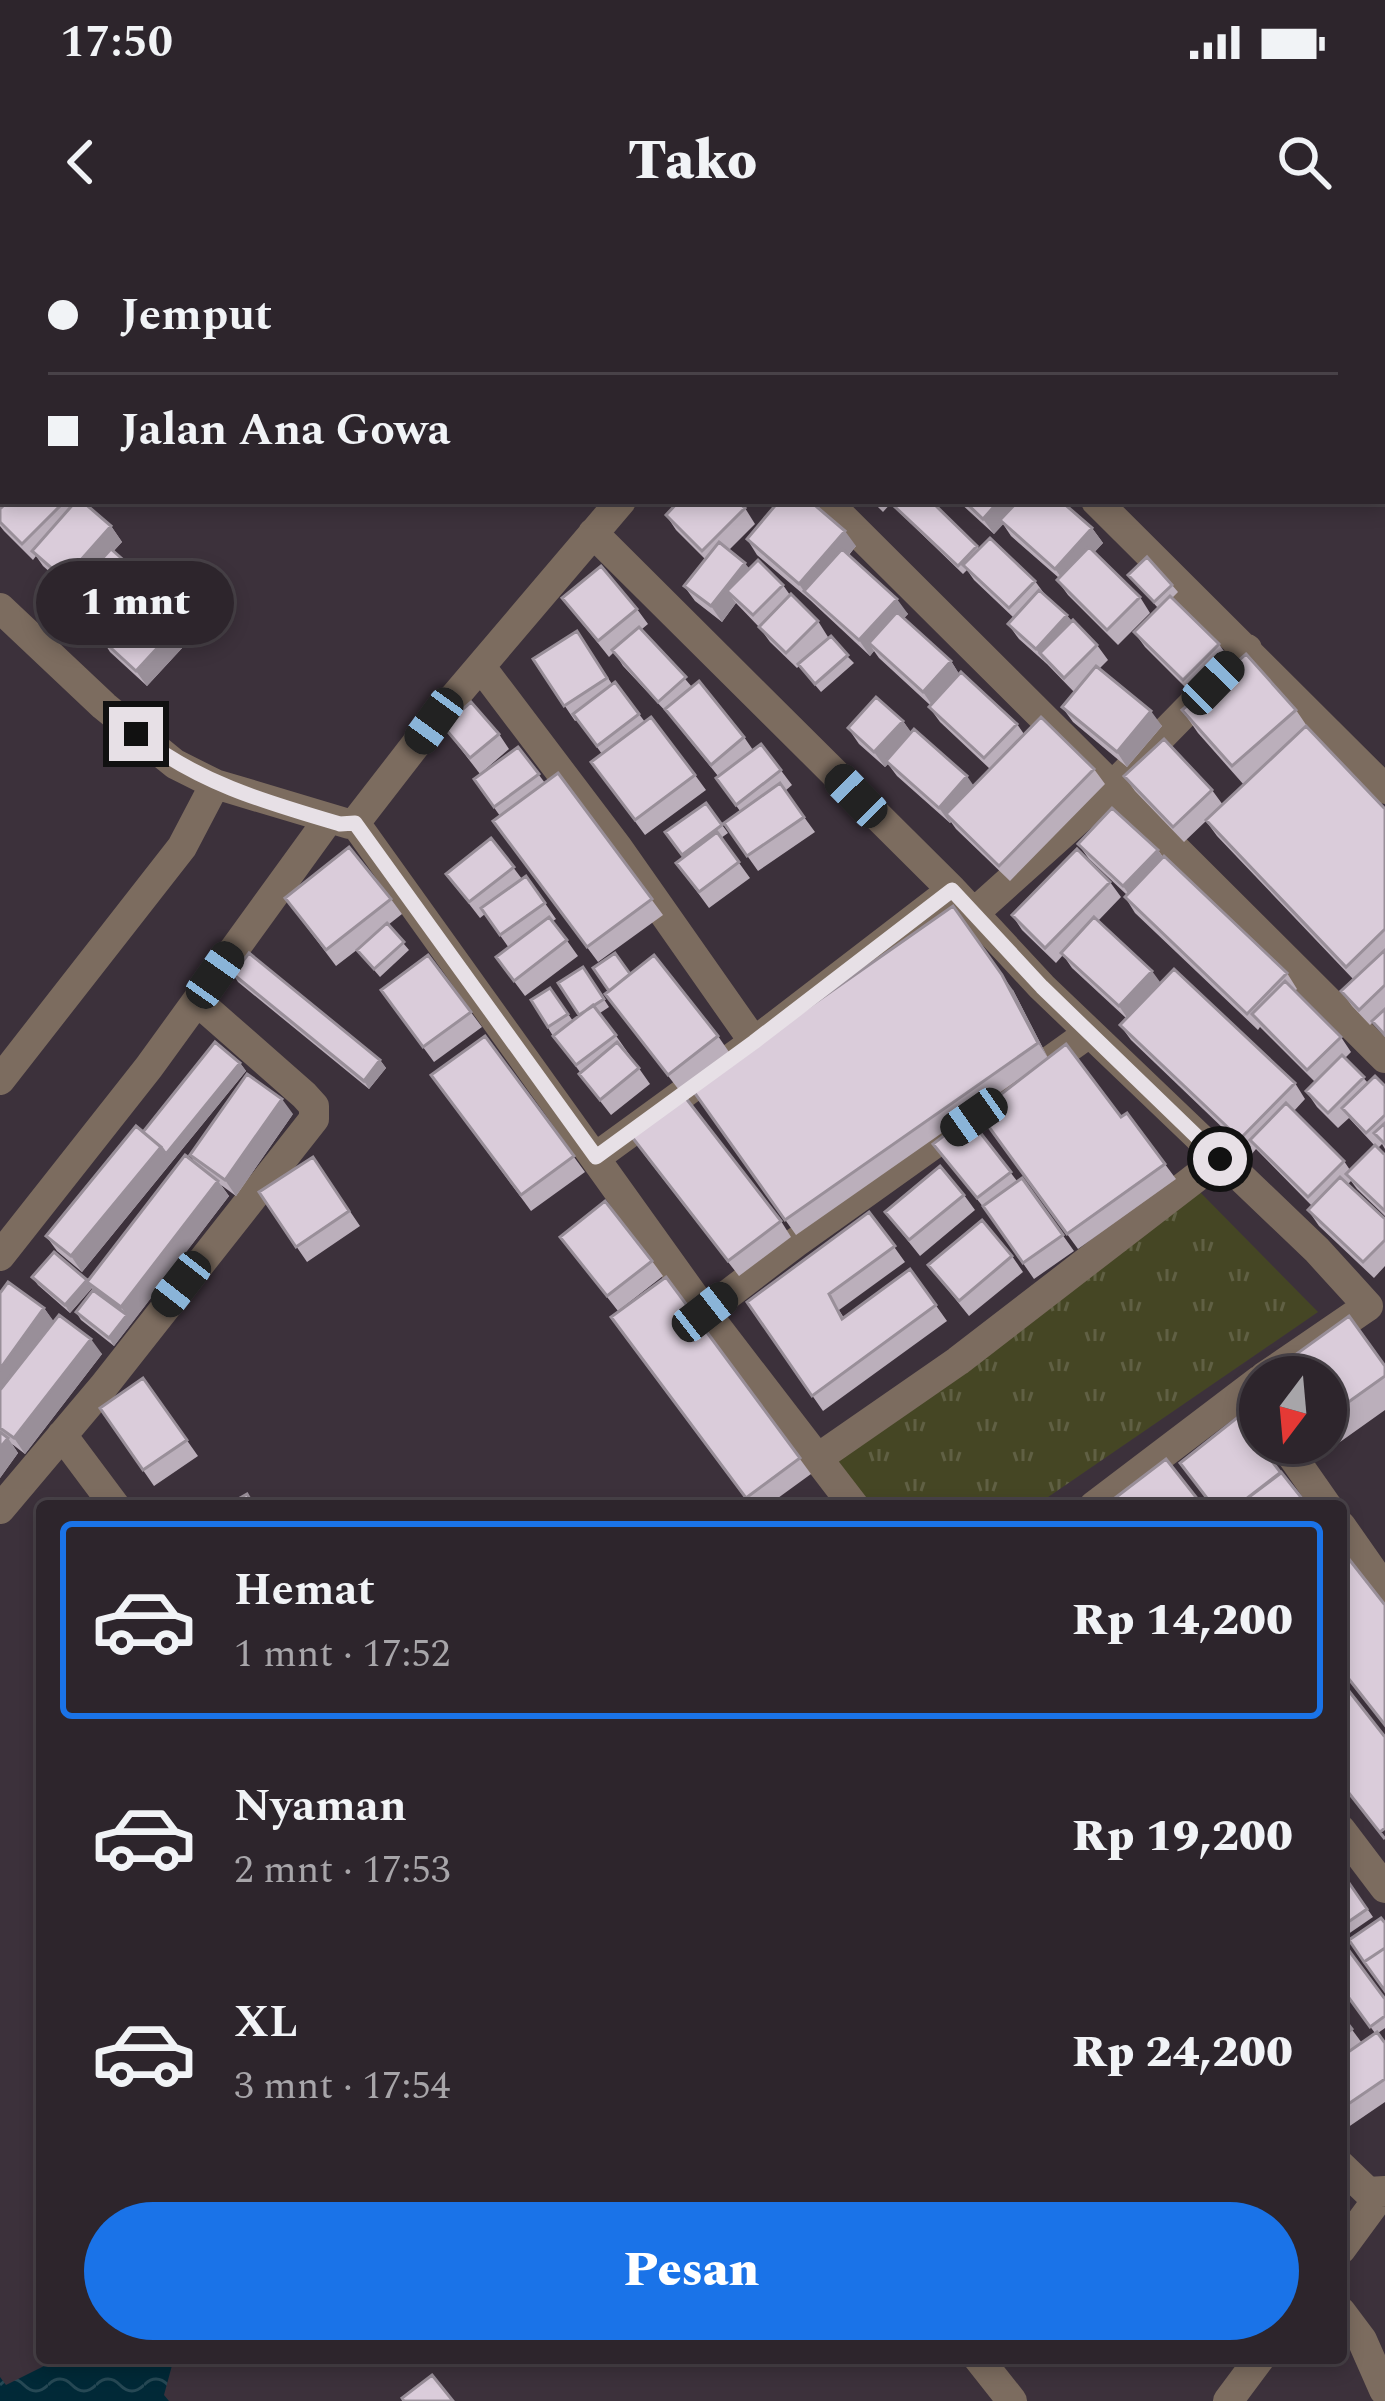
<!DOCTYPE html>
<html lang="id">
<meta charset="utf-8">
<style>
body{margin:0;font-family:Spectral,serif;background:#393138;color:#f1f3f6;height:100vh;display:flex;flex-direction:column;font-size:45px;white-space:nowrap}
*{box-sizing:border-box;margin:0}
p{font-size:39px;color:#a7a5a9}
.icon{flex:none;width:66px;height:66px;fill:none;stroke:currentColor;stroke-width:2;stroke-linecap:round;stroke-linejoin:round}
.map{position:relative;flex:1;overflow:hidden}
.sheet{position:absolute;left:36px;top:1260px;width:1311px;height:864px;display:flex;flex-direction:column;background:#2d252c;border-radius:12px;box-shadow:0 6px 18px #0003,0 0 0 3px #484248}
.sheet>*{flex:none}
.top-card{position:absolute;left:0px;top:0px;width:1386px;height:264px;box-shadow:0 6px 18px #0003,0 0 0 3px #484248;display:grid;align-content:center;height:264px;padding:0 48px;background:#2d252c}
.needle{width:78px;rotate:196deg}
.controls{position:absolute;left:1239px;top:1116px;display:grid;gap:24px}
.controls a{display:grid;place-items:center;width:108px;height:108px;border-radius:50%;background:#2d252c;box-shadow:0 6px 18px #0003,0 0 0 3px #484248;font-size:60px}
.end{position:absolute;width:54px;height:54px;margin:-27px;border:15px solid #e7e0e6;background:#111;box-shadow:0 0 0 6px #111}
.from{border-radius:50%}
.bubble{position:absolute;height:84px;border-radius:42px;background:#2d252c;box-shadow:0 6px 18px #0003,0 0 0 3px #484248;font-size:39px;font-weight:800;line-height:84px;text-align:center}
.car{position:absolute;width:36px;height:72px;margin:-36px -18px;border-radius:15px;box-shadow:0 0 9px 3px #0007;background:linear-gradient(#222 24%,#8ab4d8 0 40%,#222 0 76%,#8ab4d8 0 86%,#222 0)}
.top-card b{display:flex;align-items:center;gap:42px;height:114px;font-size:45px}
.top-card b+b{border-top:3px solid #484248}
.top-card i{width:30px;height:30px;background:#f1f3f6}
ul{padding:21px 0 0;list-style:none}
li{display:flex;align-items:center;gap:36px;height:198px;margin:0 24px 18px;padding:0 24px;border:6px solid transparent;border-radius:12px}
li div{flex:1}
li b{display:block;font-size:45px}
li em{font-style:normal;font-weight:800}
li.selected{border-color:#1a73e8}
li>.icon{width:108px;height:108px;stroke-width:1.5}
.action{display:flex;gap:24px;margin-top:auto;padding:24px 48px}
.action a{flex:1;height:138px;border-radius:72px;background:#1a73e8;color:#fff;font-size:48px;font-weight:800;line-height:138px;text-align:center}
.status{display:flex;justify-content:space-between;align-items:center;height:84px;padding:0 60px;background:#2d252c;direction:ltr}
.status svg{height:33px;fill:currentColor}
header{display:flex;justify-content:space-between;align-items:center;height:156px;padding:0 48px;background:#2d252c;font-size:54px;font-weight:800}
.map>svg:first-child{display:block}
.park{fill:url(#park-tufts)}
.water{fill:url(#water-waves)}
.lines{fill:none;stroke-linecap:round;stroke-linejoin:round}
.path{stroke:#8e858d;stroke-width:6;stroke-dasharray:12 6;stroke-linecap:butt}
.street{stroke:#7c6c5f;stroke-width:30}
.wall{fill:#bbafbb}
.shaded-wall{fill:#998f99}
.building{fill:#daccda;stroke:#998f99;stroke-width:3}
.route{stroke:#e7e0e6;stroke-width:15}
</style>
<div class="status"><b>17:50</b><svg viewBox="0 0 49 12"><path d="M0 12V9h3v3zM5 12V6h3v6zM10 12V3h3v9zM15 12V0h3v12zM26 1h20v11H26zM47 4h2v5h-2z"/></svg></div>
<header><svg class="icon" aria-label="back" viewBox="0 0 24 24"><path d="M15 5l-7 7 7 7"/></svg>Tako<svg class="icon" aria-label="search" viewBox="0 0 24 24"><circle cx="10" cy="10" r="6"/><path d="M15 15l6 6"/></svg></header>
<div class="map">
<svg width="1385" height="2161" viewBox="0 0 1385 2161">
<defs>
<pattern id="park-tufts" width="24" height="20" patternUnits="userSpaceOnUse" patternTransform="scale(3)"><rect width="24" height="20" fill="#454624"/><path d="M3 7l-1-3M5 7V3M7 7l1-3M15 17l-1-3M17 17v-4M19 17l1-3" fill="none" stroke="#606044"/></pattern>
<pattern id="water-waves" width="16" height="10" patternUnits="userSpaceOnUse" patternTransform="scale(3)"><rect width="16" height="10" fill="#012937"/><path d="M0 5q4-4 8 0t8 0" fill="none" stroke="#264854"/></pattern>
</defs>
<rect width="100%" height="100%" fill="#3c313b"/>
<path class="park" d="M1192,944L1318,1072L1035,1266H859L822,1214Z"/>
<path class="water" d="M60,2118H174L164,2155L169,2161H0V2137L6,2145Z"/>
<g class="lines">
<path class="path" d="M114,3L124,0"/>
<path class="street" d="M21,3L23,0
M0,36L3,31
M826,261L1385,818
M1096,261L1385,549
M593,293L952,650L1042,747L1317,1010L1368,1066L1264,1137
M0,368L104,466L175,524L215,544L349,584L355,583L434,481L621,261
M481,427L618,608L754,802
M355,583L705,1072L854,1266
M973,674L1092,567L1247,409
M0,840L182,607L215,544
M596,917L754,802L952,650
M0,1016L149,827L328,580
M705,1072L795,1003L1089,793
M62,1195L115,1266
M1283,1203L1327,1266
M818,1218L958,1121L1220,919
M1094,1266L1260,1140
M0,1269L103,1147L314,879V866L304,855L197,761
M1341,1286L1385,1349
M1341,1590L1385,1648
M1341,1926L1368,1952L1385,1951
M1341,2009L1383,1952
M1341,2072L1362,2100L1384,2150
M978,2118L1012,2161
M1228,2161L1260,2118"/>
</g>
<path class="wall" d="M8,261H82L111,286L122,302L113,311L137,332L146,346L208,380L147,446L110,412L100,396L76,375L65,359L72,352L43,326L36,316L33,320L4,291L0,286V269Z
M872,261H893L883,272Z
M931,261L979,308L1035,341L1046,356L1097,405L1108,420L1100,428L1162,486L1127,527L1073,482L1062,467L1074,452L1047,424L1019,399L1008,384L1014,378L974,340L967,330L963,334L900,273L894,266Z
M958,261H1061L1092,288L1103,303L1094,312L1140,357L1150,373L1118,405L1068,355L1057,340L1059,338L1011,296L1003,284L994,294Z
M745,268L755,284L729,310L749,328L783,345L790,355L818,381L828,397L854,423L821,452L799,426L797,428L770,402L759,387L736,363L722,382L695,361L684,346L705,319L676,290L666,275Z
M747,299L856,306L849,315L908,374L904,378L951,421L959,434L1017,484L1024,494L1094,529L1105,544L1010,641L956,589L951,582L950,583L897,536L888,524L885,527L859,504L848,488L903,481L911,493L974,546L990,529L940,482L929,467L930,465L879,418L874,411L870,416L810,360L757,315Z
M1128,335L1172,345L1178,352L1172,358L1219,404L1230,420L1194,456L1145,407L1134,392L1158,368Z
M562,358L637,369L648,384L642,389L692,447L744,497L753,510L761,504L792,545L785,551L815,592L758,631L724,583L740,571L716,538L718,536L670,476L623,426L614,412L609,417Z
M577,391L612,444L615,442L645,482L695,535L706,550L645,595L591,522L602,514L577,480L575,481L533,419Z
M1182,470H1296L1311,492L1385,569V797L1373,782L1370,785L1352,766L1341,751L1353,739L1217,596L1206,581L1184,602L1135,551L1124,536L1212,550L1223,565L1244,545L1198,493Z
M443,486L499,494L509,509L480,534Z
M518,507L545,543L558,533L663,675L598,722L493,581L500,576L474,539Z
M706,563L728,593L721,598L750,638L709,668L676,623L683,617L665,592Z
M491,598L522,639L526,636L556,679L553,681L578,716L525,756L496,717L509,708L485,674L480,678L446,634Z
M1078,604L1158,610L1163,617L1287,733L1297,749L1295,751L1341,797L1351,812L1345,818L1368,843L1385,846V909L1382,904L1378,908L1385,914V976L1357,949L1351,941L1348,944L1385,979V1026L1374,1038L1319,986L1308,970L1312,966L1256,909L1251,915L1131,800L1120,785L1126,778L1072,728L1063,715L1056,723L1022,690L1012,675L1110,642L1121,657L1098,681L1160,743L1295,843L1305,859L1294,871L1344,921L1350,930L1375,906L1349,878L1338,888L1317,867L1306,851L1315,842L1260,787L1258,790L1135,673L1125,657L1127,655L1089,619Z
M285,658L391,659L402,674L388,685L409,710L380,737L357,710L362,706L336,726Z
M428,715L482,787L434,822L381,750Z
M583,727L609,767L600,773L650,844L611,875L579,834L580,832L553,796L531,760L550,748L573,781L579,776Z
M233,734L380,820L386,828L369,849L238,742Z
M630,734L718,796L729,812L679,850L605,754Z
M1013,750L1048,818L1121,877L1127,873L1176,939L1078,1009L978,872L1045,821L796,995L692,849Z
M485,796L585,932L531,971L431,835Z
M240,823L246,831L82,1032L57,1011L46,996L143,892Z
M293,874L236,956L221,945L229,956L114,1106L81,1080L76,1072L93,1050L92,1048L70,1073L38,1045L32,1037L88,1041L196,924L190,915Z
M968,877L1017,941L1022,938L1074,1011L1034,1039L988,973L933,904Z
M643,913L781,981L791,997L739,1036Z
M313,917L360,986L307,1022L259,952Z
M964,955L975,970L920,1016L885,972Z
M869,972L905,1022L839,1070L844,1078L910,1029L947,1081L823,1171L747,1062Z
M560,997L652,1021L663,1036L618,1071Z
M1012,1016L1023,1032L969,1076L928,1025Z
M666,1037L811,1234L767,1266H751L611,1077Z
M0,1053L44,1068L53,1081L102,1114L25,1214L12,1204L18,1213L0,1238Z
M1385,1126V1170L1333,1207L1326,1197V1137Z
M143,1138L198,1216L154,1246L100,1168Z
M1341,1631L1373,1677L1341,1699Z
M1341,1748L1385,1759V1788L1378,1793L1385,1803V1862L1341,1892V1775L1362,1803L1375,1793Z
M1341,1969L1348,1978L1341,1985Z"/>
<path class="shaded-wall" d="M3,144V184L0,187V147Z
M999,261H1025L994,294L983,279Z
M111,286L122,302L75,355L64,339Z
M1092,288L1103,303L1066,344L1055,329Z
M845,291L856,306L812,357L804,351L810,360L799,344Z
M745,323L756,339L727,351L736,363L722,382L711,366Z
M137,332L147,347L102,398L91,382Z
M897,359L908,374L875,409L869,403L874,411L870,416L859,400Z
M197,365L208,380L147,446L136,431Z
M1067,375L1078,390L1040,413L1046,424L1036,409Z
M951,421L961,437L934,468L923,452Z
M1151,471L1162,486L1127,527L1117,512Z
M903,481L914,496L885,527L874,512Z
M967,536L978,552L946,574L951,582L950,583L939,568Z
M1158,610L1168,625L1134,662L1123,646Z
M1152,731L1163,746L1130,782L1119,766Z
M1002,735L1013,750L1048,818L1038,803Z
M380,820L386,828L369,849L364,841Z
M240,823L246,831L82,1032L71,1016L161,907Z
M282,859L293,874L236,956L225,940Z
M218,941L229,956L132,1083L121,1067Z
M87,1040L92,1048L70,1073L65,1065Z
M44,1068L55,1083L0,1159V1129Z
M127,1075L132,1083L114,1106L109,1098Z
M91,1099L102,1114L25,1214L14,1198Z
M8,1198L18,1213L0,1238V1208Z"/>
<path class="building" d="M3,80V122L0,120V84Z
M0,125L3,128V144L0,147Z
M3,180V237L0,234V184Z
M8,261H65L22,304L0,282V269Z
M76,261H82L111,286L64,339L32,311Z
M679,261H737L745,268L702,311L666,275Z
M779,261H810L845,291L799,344L747,299Z
M898,261H931L977,306L958,326L894,266Z
M964,261H999L983,279Z
M1018,261H1061L1092,288L1055,329L1000,280Z
M990,298L1035,341L1009,368L963,325Z
M719,302L745,323L711,366L684,346Z
M1089,307L1140,357L1107,390L1057,340Z
M111,309L137,332L91,382L65,359Z
M842,309L897,359L859,400L804,351Z
M1147,317L1172,345L1154,362L1128,335Z
M758,320L783,345L753,375L727,351Z
M601,326L637,369L598,401L562,358Z
M159,331L197,365L136,431L99,397Z
M1039,350L1067,375L1036,409L1008,384Z
M791,354L818,381L786,413L759,387Z
M1170,356L1219,404L1183,440L1134,392Z
M897,372L951,421L923,452L869,403Z
M1073,380L1097,405L1064,438L1040,413Z
M639,387L686,437L658,462L612,410Z
M577,391L607,438L564,466L533,419Z
M831,396L848,415L815,444L798,424Z
M1246,414L1296,470L1232,526L1182,470Z
M1096,426L1151,471L1117,512L1062,467Z
M961,432L1017,484L984,518L929,467Z
M699,441L744,497L711,525L665,469Z
M615,442L639,474L597,506L573,474Z
M876,457L903,481L874,512L848,488Z
M471,462L499,494L470,518L443,486Z
M651,477L695,535L635,580L591,522Z
M1041,477L1094,529L999,626L946,574Z
M1306,486L1385,569V689L1346,727L1206,580Z
M914,489L967,536L939,568L886,521Z
M1164,499L1212,550L1173,587L1124,536Z
M761,504L781,530L736,565L716,538Z
M518,507L539,534L494,567L474,539Z
M558,533L652,659L587,707L493,581Z
M780,543L804,577L747,616L724,583Z
M706,563L722,585L682,615L665,592Z
M1112,568L1158,610L1123,646L1078,604Z
M717,592L739,622L699,652L676,623Z
M491,598L514,627L469,662L446,634Z
M349,607L391,659L326,710L285,658Z
M1077,609L1110,642L1045,708L1012,675Z
M1164,616L1287,733L1247,774L1125,657Z
M526,636L545,663L500,695L481,668Z
M953,666L1002,735L1038,803L785,980L692,849Z
M549,677L567,700L514,741L496,717Z
M1094,677L1152,731L1119,766L1061,713Z
M387,683L404,702L374,729L357,710Z
M1385,710V745L1359,770L1341,751Z
M249,713L380,820L364,841L233,734Z
M615,713L630,734L609,751L593,728Z
M428,715L471,772L423,807L381,750Z
M654,715L718,796L668,835L605,754Z
M583,727L604,759L579,775L558,743Z
M1174,729L1295,843L1240,899L1120,785Z
M1285,741L1341,797L1307,830L1252,774Z
M550,748L568,774L548,787L531,760Z
M593,765L616,795L576,825L553,796Z
M1385,769V795L1372,781Z
M485,796L574,916L521,955L431,835Z
M215,802L240,823L166,914L161,907L143,892Z
M617,802L639,828L600,860L579,834Z
M1066,804L1121,877L1127,873L1165,924L1067,994L978,872Z
M1342,815L1364,837L1328,873L1306,851Z
M247,834L282,859L225,940L190,915Z
M1375,836L1385,846V875L1366,893L1342,868Z
M685,857L781,981L728,1021L632,897Z
M1286,863L1344,921L1308,957L1250,900Z
M968,877L1011,932L977,958L933,904Z
M1385,883V904L1374,893Z
M136,886L161,907L71,1016L46,996Z
M1375,905L1385,915V971L1346,934Z
M185,915L218,941L121,1067L87,1042Z
M313,917L349,971L296,1007L259,952Z
M940,926L964,955L909,1000L885,972Z
M1340,937L1385,979V1000L1363,1022L1308,970Z
M1022,938L1063,995L1023,1023L983,966Z
M605,961L652,1021L607,1056L560,997Z
M869,972L895,1006L829,1054L842,1079L910,1029L936,1065L812,1156L747,1062Z
M982,980L1012,1016L959,1061L928,1025Z
M54,1012L87,1040L65,1065L32,1037Z
M666,1037L800,1218L746,1258L611,1077Z
M8,1042L44,1068L0,1129V1053Z
M93,1050L127,1075L109,1098L76,1072Z
M59,1075L91,1099L14,1198L0,1188V1150Z
M1349,1076L1385,1126V1136L1326,1178V1137H1283L1277,1128Z
M143,1138L187,1200L143,1230L100,1168Z
M1238,1177L1281,1233L1237,1266H1213L1180,1223Z
M0,1192L8,1198L0,1208Z
M1166,1219L1203,1266H1122L1115,1258Z
M1281,1232L1308,1266H1237Z
M247,1254L254,1266H226Z
M1341,1309L1385,1365V1485L1341,1429Z
M1341,1441L1385,1497V1588L1380,1592L1385,1599L1341,1543Z
M1349,1643L1367,1669L1341,1687V1648Z
M1381,1678L1385,1683V1708L1364,1722L1349,1700Z
M1344,1704L1385,1759V1776L1370,1787L1341,1747V1706Z
M1385,1708V1751L1364,1722Z
M1341,1775L1352,1789L1341,1798Z
M1377,1792L1385,1803V1839L1341,1869V1817Z
M432,2135L453,2161H404L402,2158Z"/>
<g class="lines">
<path class="route" d="M136,494C198,543 265,562 340,584L355,583L596,917L754,802L952,650L1042,747L1220,919"/>
</g>
</svg>
<div class="controls">
<a><svg class="needle" viewBox="-14 -14 28 28"><path d="M0-13l5 13h-10z" fill="#e53935"/><path d="M0 13l5-13h-10z" fill="#a7a5a9"/></svg></a>
</div>
<i class="end from" style="left:1220px;top:919px"></i>
<i class="end" style="left:136px;top:494px"></i>
<div class="bubble" style="left:36px;top:321px;width:198px">1 mnt</div>
<i class="car" style="left:1213px;top:443px;rotate:44deg"></i>
<i class="car" style="left:434px;top:481px;rotate:216deg"></i>
<i class="car" style="left:856px;top:556px;rotate:316deg"></i>
<i class="car" style="left:215px;top:735px;rotate:35deg"></i>
<i class="car" style="left:974px;top:877px;rotate:235deg"></i>
<i class="car" style="left:181px;top:1044px;rotate:218deg"></i>
<i class="car" style="left:705px;top:1072px;rotate:52deg"></i>
<div class="top-card">
<b><i class="from"></i>Jemput</b>
<b><i></i>Jalan Ana Gowa</b>
</div>
<section class="sheet">
<ul>
<li class="selected"><svg class="icon" aria-label="car" viewBox="0 0 24 24"><path d="M5 17H2v-5l4-1 3-4h7l3 4 3 1v5h-3M9 17h6M6 11h13"/><circle cx="7" cy="17" r="2"/><circle cx="17" cy="17" r="2"/></svg><div><b>Hemat</b><p>1 mnt · 17:52</p></div><em>Rp 14,200</em></li>
<li><svg class="icon" aria-label="car" viewBox="0 0 24 24"><path d="M5 17H2v-5l4-1 3-4h7l3 4 3 1v5h-3M9 17h6M6 11h13"/><circle cx="7" cy="17" r="2"/><circle cx="17" cy="17" r="2"/></svg><div><b>Nyaman</b><p>2 mnt · 17:53</p></div><em>Rp 19,200</em></li>
<li><svg class="icon" aria-label="car" viewBox="0 0 24 24"><path d="M5 17H2v-5l4-1 3-4h7l3 4 3 1v5h-3M9 17h6M6 11h13"/><circle cx="7" cy="17" r="2"/><circle cx="17" cy="17" r="2"/></svg><div><b>XL</b><p>3 mnt · 17:54</p></div><em>Rp 24,200</em></li>
</ul>
<div class="action"><a>Pesan</a></div>
</section>
</div>
